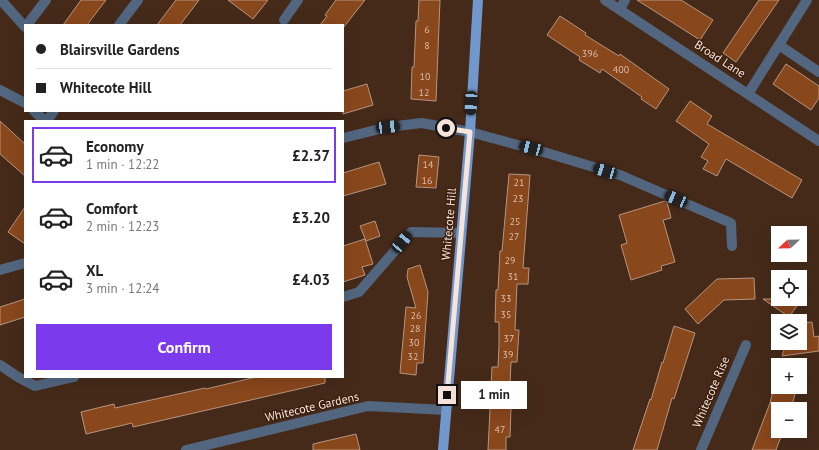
<!DOCTYPE html>
<meta charset="utf-8">
<style>
body{margin:0;font-family:"PT Sans",sans-serif;background:#f6f6f6;color:#222;height:100vh;display:flex;flex-direction:column;font-size:15px;white-space:nowrap}
*{box-sizing:border-box;margin:0}
p{font-size:13px;color:#767676}
.icon{flex:none;width:22px;height:22px;fill:none;stroke:currentColor;stroke-width:2;stroke-linecap:round;stroke-linejoin:round}
.map{position:relative;flex:1;overflow:hidden}
.panel{position:absolute;left:24px;top:120px;width:320px;height:258px;display:flex;flex-direction:column;background:#fff;border-radius:0px;box-shadow:0 4px 16px #0002}
.panel>*{flex:none}
.banner{position:absolute;left:24px;top:24px;width:320px;height:88px;border-radius:0px;box-shadow:0 4px 16px #0002;display:grid;align-content:center;height:88px;padding:0 12px;background:#fff}
.needle{width:26px;rotate:248deg}
.controls{position:absolute;left:771px;top:226px;display:grid;gap:8px}
.controls a{display:grid;place-items:center;width:36px;height:36px;border-radius:0px;background:#fff;box-shadow:0 4px 16px #0002;font-size:20px}
.end{position:absolute;width:18px;height:18px;margin:-9px;border:5px solid #f6e3d9;background:#111;box-shadow:0 0 0 2px #111}
.from{border-radius:50%}
.bubble{position:absolute;height:28px;border-radius:0px;background:#fff;box-shadow:0 4px 16px #0002;font-size:13px;font-weight:700;line-height:28px;text-align:center}
.car{position:absolute;width:12px;height:24px;margin:-12px -6px;border-radius:5px;box-shadow:0 0 3px 1px #0007;background:linear-gradient(#222 24%,#8ab4d8 0 40%,#222 0 76%,#8ab4d8 0 86%,#222 0)}
.banner b{display:flex;align-items:center;gap:14px;height:38px;font-size:15px}
.banner b+b{border-top:1px solid #e0e0e0}
.banner i{width:10px;height:10px;background:#222}
ul{padding:7px 0 0;list-style:none}
li{display:flex;align-items:center;gap:12px;height:56px;margin:0 8px 6px;padding:0 4px;border:2px solid transparent;border-radius:0px}
li div{flex:1}
li b{display:block;font-size:15px}
li em{font-style:normal;font-weight:700}
li.current{border-color:#7c3aed}
li>.icon{width:36px;height:36px;stroke-width:1.5}
.button{display:flex;gap:8px;margin-top:auto;padding:8px 12px}
.button a{flex:1;height:46px;border-radius:0px;background:#7c3aed;color:#fff;font-size:16px;font-weight:700;line-height:46px;text-align:center}
.map>svg:first-child{display:block}
.building{fill:#89471c;stroke:#b79581}
.lines{fill:none;stroke-linecap:round;stroke-linejoin:round}
.minor{stroke:#52667f;stroke-width:10}
.major{stroke:#7198cc;stroke-width:10}
.route{stroke:#f6e3d9;stroke-width:5}
.labels{text-anchor:middle;stroke-width:3;stroke-linejoin:round;paint-order:stroke}
.number-label{font-size:10px;fill:#dbbcaa}
.street-label{font-size:12px;fill:#f6e3d9;stroke:#3b200f}
</style>
<div class="map">
<svg width="819" height="450" viewBox="0 0 819 450">
<rect width="100%" height="100%" fill="#452a19"/>
<path class="building" d="M81,0H106L87,25H63Z
M176,0H199L180,25H157Z
M228,0H268L253,19Z
M336,0H365L343,28V25H320L327,16L325,15Z
M419,0H440L436,101L411,99L412,67H414L416,21H418Z
M637,0H681L713,20L700,40Z
M759,0H779L736,62L723,53Z
M560,16L586,33L585,35L619,56L620,54L669,89L656,109L641,99L642,97L602,69L600,73L579,60L580,57L547,35Z
M786,64L819,86V98L811,110L773,84Z
M367,84L373,105L343,114V91Z
M690,101L712,116L707,124L802,180L792,198L726,159L717,176L703,169L708,161L701,157L709,144L676,121Z
M0,121L25,144V176L0,154Z
M419,155L439,157L436,188L416,187Z
M379,162L386,184L343,196V173Z
M509,174L530,175L523,268H529L528,284H517L515,330H519L517,362H511L509,408H511L510,437H506V450H488L492,367H498L499,345V322H495L496,290H498L500,251H502Z
M665,201L667,202L671,218L663,220L675,262L661,266L662,270L631,280L621,245L627,243L619,215Z
M25,207V244L8,232Z
M375,221L380,236L366,241L360,226Z
M365,239L373,264L362,267L365,275L343,282V246Z
M420,265L428,292L423,363H417L416,375L400,373L406,307L416,308L407,277L408,269Z
M754,278L755,299L724,300L698,324L685,309L717,279Z
M25,299V317L0,325V307Z
M763,299H802L789,317Z
M812,322L814,337L819,336V351L782,356L786,343H800V323Z
M674,326L695,333L674,399L672,398L657,450H633L650,399L651,400L662,362L663,363Z
M256,377H325V383L133,427L132,423L86,434L81,412L114,404L115,408L205,388L206,389Z
M774,387H797L791,409H778V431H783L776,450H752L770,403Z
M356,434L360,450H313V444Z"/>
<g class="lines">
<path class="minor" d="M1,0L25,27
M605,0L819,141
M620,9L625,0
M284,20L298,0
M27,25L46,0
M119,25L138,0
M779,45L819,72
M0,90L25,103
M748,94L807,0
M34,111L45,121
M47,121L54,111
M343,138L388,127L422,123L470,132L547,153L620,175L731,223L732,246
M0,270L25,263
M343,297L359,292L411,232L461,233
M0,365L18,377L35,386L74,377
M186,450L368,406L446,410
M701,450L746,345"/>
<path class="major" d="M443,450L470,132L478,0"/>
</g>
<g class="lines">
<path class="route" d="M446,128L470,132L447,395"/>
</g>
<g class="labels">
<g class="number-label">
<text x="427" y="33">6</text>
<text x="427" y="49">8</text>
<text x="590" y="57">396</text>
<text x="621" y="73">400</text>
<text x="425" y="80">10</text>
<text x="424" y="96">12</text>
<text x="428" y="168">14</text>
<text x="427" y="184">16</text>
<text x="519" y="186">21</text>
<text x="518" y="202">23</text>
<text x="515" y="225">25</text>
<text x="514" y="240">27</text>
<text x="510" y="264">29</text>
<text x="513" y="280">31</text>
<text x="506" y="302">33</text>
<text x="506" y="318">35</text>
<text x="416" y="319">26</text>
<text x="415" y="332">28</text>
<text x="509" y="342">37</text>
<text x="414" y="346">30</text>
<text x="508" y="358">39</text>
<text x="413" y="360">32</text>
<text x="500" y="433">47</text>
</g>
<g class="street-label">
<text transform="translate(720 59) rotate(33)" y="4">Broad Lane</text>
<text transform="translate(449 224) rotate(-85)" y="4">Whitecote Hill</text>
<text transform="translate(711 392) rotate(-67)" y="4">Whitecote Rise</text>
<text transform="translate(312 407) rotate(-13)" y="4">Whitecote Gardens</text>
</g>
</g>
</svg>
<div class="controls">
<a><svg class="needle" viewBox="-14 -14 28 28"><path d="M0-13l5 13h-10z" fill="#e53935"/><path d="M0 13l5-13h-10z" fill="#767676"/></svg></a>
<a><svg class="icon" aria-label="locate" viewBox="0 0 24 24"><circle cx="12" cy="12" r="6"/><path d="M12 2v4M12 18v4M2 12h4M18 12h4"/></svg></a>
<a><svg class="icon" aria-label="layers" viewBox="0 0 24 24"><path d="M12 4l9 5-9 5-9-5zM3 14l9 5 9-5"/></svg></a>
<a>+</a>
<a>−</a>
</div>
<i class="end from" style="left:446px;top:128px"></i>
<i class="end" style="left:447px;top:395px"></i>
<div class="bubble" style="left:461px;top:381px;width:66px">1 min</div>
<i class="car" style="left:471px;top:103px;rotate:183deg"></i>
<i class="car" style="left:388px;top:127px;rotate:84deg"></i>
<i class="car" style="left:531px;top:148px;rotate:285deg"></i>
<i class="car" style="left:605px;top:171px;rotate:287deg"></i>
<i class="car" style="left:676px;top:199px;rotate:293deg"></i>
<i class="car" style="left:402px;top:242px;rotate:40deg"></i>
<div class="banner">
<b><i class="from"></i>Blairsville Gardens</b>
<b><i></i>Whitecote Hill</b>
</div>
<section class="panel">
<ul>
<li class="current"><svg class="icon" aria-label="car" viewBox="0 0 24 24"><path d="M5 17H2v-5l4-1 3-4h7l3 4 3 1v5h-3M9 17h6M6 11h13"/><circle cx="7" cy="17" r="2"/><circle cx="17" cy="17" r="2"/></svg><div><b>Economy</b><p>1 min · 12:22</p></div><em>£2.37</em></li>
<li><svg class="icon" aria-label="car" viewBox="0 0 24 24"><path d="M5 17H2v-5l4-1 3-4h7l3 4 3 1v5h-3M9 17h6M6 11h13"/><circle cx="7" cy="17" r="2"/><circle cx="17" cy="17" r="2"/></svg><div><b>Comfort</b><p>2 min · 12:23</p></div><em>£3.20</em></li>
<li><svg class="icon" aria-label="car" viewBox="0 0 24 24"><path d="M5 17H2v-5l4-1 3-4h7l3 4 3 1v5h-3M9 17h6M6 11h13"/><circle cx="7" cy="17" r="2"/><circle cx="17" cy="17" r="2"/></svg><div><b>XL</b><p>3 min · 12:24</p></div><em>£4.03</em></li>
</ul>
<div class="button"><a>Confirm</a></div>
</section>
</div>
